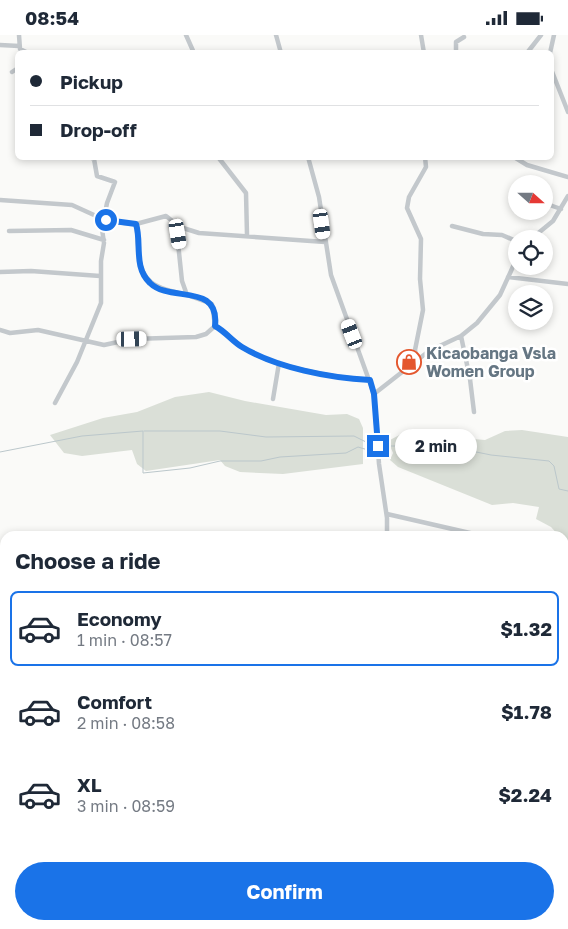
<!DOCTYPE html>
<meta charset="utf-8">
<style>
body{margin:0;font-family:"Golos Text",sans-serif;background:#f6f6f7;color:#1f2937;height:100vh;display:flex;flex-direction:column;font-size:19px;white-space:nowrap}
*{box-sizing:border-box;margin:0}
p{font-size:16px;color:#747a83}
.icon{flex:none;width:28px;height:28px;fill:none;stroke:currentColor;stroke-width:2;stroke-linecap:round;stroke-linejoin:round}
.map{position:relative;flex:1;overflow:hidden}
.panel{position:absolute;left:0px;top:496px;width:569px;height:399px;display:flex;flex-direction:column;background:#fff;border-radius:15px 15px 0 0;box-shadow:0 2px 8px #0003}
.panel>*{flex:none}
.hud{position:absolute;left:15px;top:15px;width:539px;height:110px;border-radius:8px;box-shadow:0 2px 8px #0003;display:grid;align-content:center;height:110px;padding:0 15px;background:#fff}
.needle{width:32px;rotate:111deg}
.tools{position:absolute;left:508px;top:140px;display:grid;gap:10px}
.tools a{display:grid;place-items:center;width:45px;height:45px;border-radius:50%;background:#fff;box-shadow:0 2px 8px #0003;font-size:25px}
.end{position:absolute;width:22px;height:22px;margin:-11px;border:6px solid #1a73e8;background:#fff;box-shadow:0 0 0 2px #fff}
.from{border-radius:50%}
.bubble{position:absolute;height:35px;border-radius:18px;background:#fff;box-shadow:0 2px 8px #0003;font-size:16px;font-weight:700;line-height:35px;text-align:center}
.car{position:absolute;width:15px;height:30px;margin:-15px -8px;border-radius:6px;box-shadow:0 0 4px 1px #0007;background:linear-gradient(#fff 24%,#345 0 40%,#fff 0 76%,#345 0 86%,#fff 0)}
.hud b{display:flex;align-items:center;gap:18px;height:48px;font-size:19px}
.hud b+b{border-top:1px solid #e0e1e3}
.hud i{width:12px;height:12px;background:#1f2937}
ul{padding:0;list-style:none}
li{display:flex;align-items:center;gap:15px;height:75px;margin:0 10px 8px;padding:0 5px;border:2px solid transparent;border-radius:8px}
li div{flex:1}
li b{display:block;font-size:19px}
li em{font-style:normal;font-weight:700}
li.selected{border-color:#1a73e8}
li>.icon{width:45px;height:45px;stroke-width:1.5}
h2{padding:0 15px;font-size:22px;line-height:60px}
.action{display:flex;gap:10px;margin-top:auto;padding:10px 15px}
.action a{flex:1;height:58px;border-radius:30px;background:#1a73e8;color:#fff;font-size:20px;font-weight:700;line-height:58px;text-align:center}
.status{display:flex;justify-content:space-between;align-items:center;height:35px;padding:0 25px;background:#fff;direction:ltr}
.status svg{height:14px;fill:currentColor}
.map>svg:first-child{display:block}
.green{fill:#dadfd7}
.lines{fill:none;stroke-linecap:round;stroke-linejoin:round}
.stream{stroke:#bbc7cb;stroke-width:1}
.street{stroke:#c3c8cc;stroke-width:4.5}
.route{stroke:#1a73e8;stroke-width:6}
.labels{text-anchor:middle;stroke-width:5;stroke-linejoin:round;paint-order:stroke}
.poi-label{font-size:16px;font-weight:bold;fill:#657683;stroke:#fff;text-anchor:start}
</style>
<div class="status"><b>08:54</b><svg viewBox="0 0 49 12"><path d="M0 12V9h3v3zM5 12V6h3v6zM10 12V3h3v9zM15 12V0h3v12zM26 1h20v11H26zM47 4h2v5h-2z"/></svg></div>
<div class="map">
<svg width="568" height="894" viewBox="0 0 568 894">
<rect width="100%" height="100%" fill="#fafaf8"/>
<path class="green" d="M209,357L245,366L326,380L347,379L359,384L363,393V429L283,439L240,437L225,431L220,425L146,436L137,429L132,415L82,421L64,418L50,400L103,383L137,377L175,362Z
M411,394L445,396L463,403L485,405L505,396L522,395L568,402V511L564,507V501H559L551,492L536,484L539,472L513,468L492,470L398,432L390,425L393,418L388,406Z"/>
<g class="lines">
<path class="stream" d="M144,396H220L266,402L354,401L376,412
M380,411H396L413,404L491,420L549,426L554,431L559,454L568,456
M0,417L82,401L143,396V438L190,433L220,426H261L280,422L346,418L358,412L368,415L376,412"/>
<path class="street" d="M19,0L20,14L28,18
M186,0L194,18
M276,0L281,18
M421,0L424,18
M0,10L19,11
M456,18V7L464,2
M527,18L541,0
M550,18L554,0
M551,34L568,77
M12,37L18,33
M218,122L246,158L247,200
M308,122L319,162L331,240L374,359L379,429L387,483V501
M514,122L527,130L568,142
M0,165L72,170L105,185L124,188L136,189L166,181L180,192L199,198L325,207
M544,168L561,174
M136,189C138,197 137,204 138,212C139,249 156,253 187,260
M176,189L182,246L187,260L212,269L215,291
M452,191L483,199L502,200L516,206
M9,196L71,195L104,205
M531,204L553,186L568,161
M0,237L31,236L100,241
M508,242L568,249
M0,295L10,298L38,295L104,310L132,304L196,302L206,299L215,291C226,297 232,305 242,312C273,332 333,343 369,345
M461,301L470,344L474,377
M417,325L415,315L423,275L420,244L421,204L407,173L409,162L426,132L425,122
M374,359L429,316L461,301L477,288L500,260L516,225
M273,364L279,328
M55,368L77,327L101,268V226L104,208L102,194L107,168L115,147L97,141L94,124L89,122
M387,479L483,501
M564,542L568,545
M0,578L5,580
M568,582V613
M564,625H568
M564,646L568,632
M0,724L5,725
M564,764L568,766
M0,800L5,798
M0,844L5,845
M0,873L5,867
M28,890L41,894
M131,890L132,894
M306,890L307,894
M0,891H10
M10,894V891L18,890
M168,894L169,890
M445,894L446,890"/>
</g>
<g class="lines">
<path class="route" d="M106,185L136,189C142,208 133,232 150,248C170,268 220,247 215,291C226,297 232,306 242,312C277,333 330,343 370,345L374,359L378,411"/>
</g>
<defs>
<symbol id="shop-ring" viewBox="-11 -11 22 22"><circle r="9.5" fill="#fff" stroke="#e4572e" stroke-width="1.5"/><path d="M-5-2.5h2.3a2.7 3.5 0 0 1 5.4 0H5L5.5 6h-11ZM-1.5-2.5h3a1.5 2.3 0 0 0-3 0Z" fill="#e4572e"/></symbol>
</defs>
<g fill-rule="evenodd">
<use href="#shop-ring" x="395" y="313" width="28" height="28"/>
</g>
<g class="labels">
<g class="poi-label">
<text x="426" y="324">Kicaobanga Vsla<tspan x="426" dy="18">Women Group</tspan></text>
</g>
</g>
</svg>
<div class="tools">
<a><svg class="needle" viewBox="-14 -14 28 28"><path d="M0-13l5 13h-10z" fill="#e53935"/><path d="M0 13l5-13h-10z" fill="#747a83"/></svg></a>
<a><svg class="icon" aria-label="locate" viewBox="0 0 24 24"><circle cx="12" cy="12" r="6"/><path d="M12 2v4M12 18v4M2 12h4M18 12h4"/></svg></a>
<a><svg class="icon" aria-label="layers" viewBox="0 0 24 24"><path d="M12 4l9 5-9 5-9-5zM3 14l9 5 9-5"/></svg></a>
</div>
<i class="end from" style="left:106px;top:185px"></i>
<i class="end" style="left:378px;top:411px"></i>
<div class="bubble" style="left:395px;top:394px;width:82px">2 min</div>
<i class="car" style="left:322px;top:189px;rotate:172deg"></i>
<i class="car" style="left:178px;top:199px;rotate:171deg"></i>
<i class="car" style="left:352px;top:299px;rotate:339deg"></i>
<i class="car" style="left:132px;top:304px;rotate:89deg"></i>
<div class="hud">
<b><i class="from"></i>Pickup</b>
<b><i></i>Drop-off</b>
</div>
<section class="panel">
<h2>Choose a ride</h2>
<ul>
<li class="selected"><svg class="icon" aria-label="car" viewBox="0 0 24 24"><path d="M5 17H2v-5l4-1 3-4h7l3 4 3 1v5h-3M9 17h6M6 11h13"/><circle cx="7" cy="17" r="2"/><circle cx="17" cy="17" r="2"/></svg><div><b>Economy</b><p>1 min · 08:57</p></div><em>$1.32</em></li>
<li><svg class="icon" aria-label="car" viewBox="0 0 24 24"><path d="M5 17H2v-5l4-1 3-4h7l3 4 3 1v5h-3M9 17h6M6 11h13"/><circle cx="7" cy="17" r="2"/><circle cx="17" cy="17" r="2"/></svg><div><b>Comfort</b><p>2 min · 08:58</p></div><em>$1.78</em></li>
<li><svg class="icon" aria-label="car" viewBox="0 0 24 24"><path d="M5 17H2v-5l4-1 3-4h7l3 4 3 1v5h-3M9 17h6M6 11h13"/><circle cx="7" cy="17" r="2"/><circle cx="17" cy="17" r="2"/></svg><div><b>XL</b><p>3 min · 08:59</p></div><em>$2.24</em></li>
</ul>
<div class="action"><a>Confirm</a></div>
</section>
</div>
